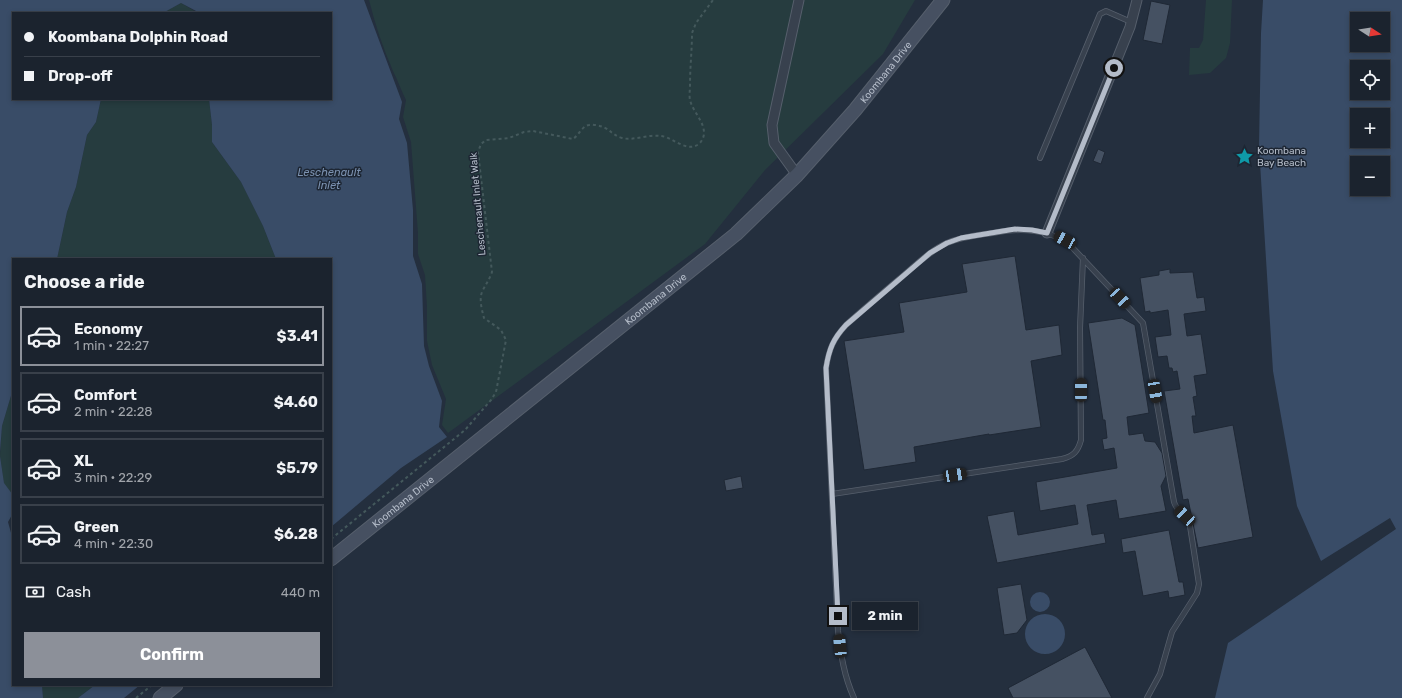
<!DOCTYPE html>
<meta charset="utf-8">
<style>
body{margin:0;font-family:Rubik,sans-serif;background:#282f3a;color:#f1f3f6;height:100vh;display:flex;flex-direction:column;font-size:15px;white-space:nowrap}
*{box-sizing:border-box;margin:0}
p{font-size:13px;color:#a0a4aa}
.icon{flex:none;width:22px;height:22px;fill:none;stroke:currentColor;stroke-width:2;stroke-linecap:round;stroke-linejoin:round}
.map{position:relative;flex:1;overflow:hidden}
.details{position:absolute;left:12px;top:258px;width:320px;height:428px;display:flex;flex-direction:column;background:#1b232e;border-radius:0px;box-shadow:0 2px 6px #0003,0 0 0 1px #39404a}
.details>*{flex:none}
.top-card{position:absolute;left:12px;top:12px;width:320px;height:88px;border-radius:0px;box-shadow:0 2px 6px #0003,0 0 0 1px #39404a;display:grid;align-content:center;height:88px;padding:0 12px;background:#1b232e}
.needle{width:26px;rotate:102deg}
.tools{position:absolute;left:1350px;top:12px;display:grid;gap:8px}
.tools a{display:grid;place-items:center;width:40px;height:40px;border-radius:0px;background:#1b232e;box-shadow:0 2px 6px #0003,0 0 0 1px #39404a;font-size:20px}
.end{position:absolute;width:18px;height:18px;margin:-9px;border:5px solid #b4bcc9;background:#111;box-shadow:0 0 0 2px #111}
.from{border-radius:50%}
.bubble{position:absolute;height:28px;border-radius:0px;background:#1b232e;box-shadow:0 2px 6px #0003,0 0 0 1px #39404a;font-size:13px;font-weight:700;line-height:28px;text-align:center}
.car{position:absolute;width:12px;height:24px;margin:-12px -6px;border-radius:5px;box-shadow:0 0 3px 1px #0007;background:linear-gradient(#222 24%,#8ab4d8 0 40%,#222 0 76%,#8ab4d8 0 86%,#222 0)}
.top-card b{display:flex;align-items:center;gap:14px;height:38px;font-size:15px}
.top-card b+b{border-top:1px solid #39404a}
.top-card i{width:10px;height:10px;background:#f1f3f6}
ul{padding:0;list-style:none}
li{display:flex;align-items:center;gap:12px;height:60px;margin:0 8px 6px;padding:0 4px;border:2px solid #39404a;border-radius:0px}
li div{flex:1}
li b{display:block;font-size:15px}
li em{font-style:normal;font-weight:700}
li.selected{border-color:#8c9099}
li>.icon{width:36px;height:36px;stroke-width:1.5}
h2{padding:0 12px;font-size:18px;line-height:48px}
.pay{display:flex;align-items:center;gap:10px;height:44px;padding:0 12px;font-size:15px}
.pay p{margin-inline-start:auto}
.action{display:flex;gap:8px;margin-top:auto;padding:8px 12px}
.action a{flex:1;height:46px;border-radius:0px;background:#8c9099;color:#fff;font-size:16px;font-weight:700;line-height:46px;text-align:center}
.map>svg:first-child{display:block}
.green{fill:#263c3f}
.water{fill:#394c67;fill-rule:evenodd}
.building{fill:#455162;stroke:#1f2835}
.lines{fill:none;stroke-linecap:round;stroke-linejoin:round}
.lane-casing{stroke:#565f6c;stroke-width:6}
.street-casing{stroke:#565f6c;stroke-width:11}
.secondary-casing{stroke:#565f6c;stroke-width:15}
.path{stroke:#44595c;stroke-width:2;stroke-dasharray:3 3;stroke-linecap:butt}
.lane{stroke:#38414e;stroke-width:4.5}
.street{stroke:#38414e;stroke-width:9}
.secondary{stroke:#465061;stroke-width:13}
.route{stroke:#b4bcc9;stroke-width:5}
.labels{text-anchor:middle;stroke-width:3;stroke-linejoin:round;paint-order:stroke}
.street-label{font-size:10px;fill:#b4bcc9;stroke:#1d2633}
.poi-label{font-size:10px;fill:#b4bcc9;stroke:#1d2633;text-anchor:start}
.water-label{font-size:11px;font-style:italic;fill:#7c92b1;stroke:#1d2633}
</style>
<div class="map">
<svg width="1402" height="698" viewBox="0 0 1402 698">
<rect width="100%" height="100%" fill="#242f3e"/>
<path class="green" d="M369,0H915L883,54L765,170L705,244L448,433L442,425L446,399L432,365L427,341V307L425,275L418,254V233L411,142L403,117L406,100C401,90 398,81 393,71C383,48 375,24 369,0Z
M1206,0H1232L1230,43L1226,58L1210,73L1189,75L1190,48H1199L1203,40Z
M181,3L196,12V13H163Z
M101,99H209L212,125V142L241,182L263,226L276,259H57L67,212L76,187L87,135L96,122Z
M13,389V495L4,484L0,456L2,426Z
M42,685H95L78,698H43Z"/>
<path class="water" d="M0,0H364L402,102L399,119L407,143L413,210V256L422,284L424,346L429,366L442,401L439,427L447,437L401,468L331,527V259H276L263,226L241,182L212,142V125L209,99H331V13H196V11L181,3L163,13H13V99H101L96,122L87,135L76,187L67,212L57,259H13V389L2,426L0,452Z
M1263,0H1402V698H1215L1228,643L1396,529L1390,518L1321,561L1297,506L1273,371L1259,147L1261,33ZM1357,19H1383V45H1357ZM1357,67H1383V93H1357ZM1357,115H1383V141H1357ZM1357,163H1383V189H1357Z
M0,456L4,483L13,495V513L8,522L13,540V685H42L43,698H0Z
M1030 602a10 10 0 1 1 20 0a10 10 0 1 1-20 0Z
M1025 634a20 20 0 1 1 40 0a20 20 0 1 1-40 0Z
M95,685H140L124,698H78Z"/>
<path class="building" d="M1151,1L1170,5L1162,44L1143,40Z
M1098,149L1105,152L1101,164L1093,161Z
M1015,256L1026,330L1059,325L1062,355L1031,361L1041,427L989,435V434L914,447L916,462L864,470L844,341L904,332L899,303L967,292L962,264Z
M1170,269V273L1193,272L1197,298L1204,297L1206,311L1184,314L1187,336L1201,334L1207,374L1194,376L1197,396L1193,397L1196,416H1192L1194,433L1233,425L1253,537L1198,548L1188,499L1183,500L1164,391L1180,389L1177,371L1173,372L1172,368H1169L1167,356L1158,357L1155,337L1171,335L1168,310L1150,313V311L1145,312L1140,278L1159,275V271Z
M1122,318L1135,325L1149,413L1127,417L1129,435L1143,433L1145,441L1155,442L1162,453L1166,476L1161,486L1166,511L1119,519L1116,500L1087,505L1092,535L1104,533L1106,543L997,563L987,516L1014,511L1018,535L1078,524L1075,505L1040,511L1036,482L1117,468L1114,448L1104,450L1102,439L1107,438L1105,420H1103L1088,323Z
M741,476L743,488L726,491L724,480Z
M1169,530L1179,582H1183L1185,595L1169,598L1168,591L1143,596L1135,551L1123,553L1121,539Z
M1021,584L1027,620L1017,633L1004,635L997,588Z
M1085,647L1112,698H1013L1008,688Z"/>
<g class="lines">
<defs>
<path id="lane" d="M1040,158L1100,14L1106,11L1131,22
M832,494L1062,459C1074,456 1078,451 1081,440L1080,328L1083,258
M854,698C844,676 841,655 838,631L826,368C829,349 833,339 846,325C865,308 884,292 904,275C917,264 931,250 947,243C963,236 981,235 998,232C1023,228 1049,229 1070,245L1143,323L1174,502C1177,512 1187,516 1190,526L1199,584L1197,593L1172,632L1160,674L1147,698"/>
<path id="street" d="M797,175L774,143L772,125L799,0
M1047,233L1130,27L1137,0"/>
<g id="secondary">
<path id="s1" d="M331,559L736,234L797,175L855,110L943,0"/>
<path d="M160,698L176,685"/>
</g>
</defs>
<use href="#lane" class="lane-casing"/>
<use href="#street" class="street-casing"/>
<use href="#secondary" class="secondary-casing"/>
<path class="path" d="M331,539L465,430L491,400L496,392L506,340L501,330L484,318C482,310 479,300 482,292C485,285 489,281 492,272L478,152L481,144L486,140L509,138L524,132L533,131L573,139C579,135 582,126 589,125C591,124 593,125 595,125C610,127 611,135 622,138C633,141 649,134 661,136C673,137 686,153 699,144C702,141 704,137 704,133C704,121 693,112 690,100C689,95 690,90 690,85C690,67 692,50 692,33L696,23L713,0
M136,698L152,685"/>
<use href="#lane" class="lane"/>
<use href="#street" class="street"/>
<use href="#secondary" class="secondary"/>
</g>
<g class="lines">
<path class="route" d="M838,616L826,368C829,349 833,339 846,325L930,253L947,243L961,238L1015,229L1032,230L1047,233L1114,68"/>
</g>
<defs>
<symbol id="sight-bare" viewBox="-9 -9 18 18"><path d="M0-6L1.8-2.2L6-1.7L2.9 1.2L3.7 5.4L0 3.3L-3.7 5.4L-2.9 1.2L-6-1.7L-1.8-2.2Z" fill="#0f9aa8" stroke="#1d2633" stroke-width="2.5" paint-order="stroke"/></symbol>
</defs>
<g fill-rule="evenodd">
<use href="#sight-bare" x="1232" y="144" width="25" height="25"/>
</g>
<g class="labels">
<g class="street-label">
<text dy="4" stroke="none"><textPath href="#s1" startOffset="740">Koombana Drive</textPath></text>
<text transform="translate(477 204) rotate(-95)" y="4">Leschenault Inlet Walk</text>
<text dy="4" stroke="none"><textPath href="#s1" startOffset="416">Koombana Drive</textPath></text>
<text dy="4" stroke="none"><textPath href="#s1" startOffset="92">Koombana Drive</textPath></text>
</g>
<g class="poi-label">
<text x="1257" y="154">Koombana<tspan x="1257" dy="12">Bay Beach</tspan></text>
</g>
<g class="water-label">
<text x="329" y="176">Leschenault<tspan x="329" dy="13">Inlet</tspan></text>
</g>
</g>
</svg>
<div class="tools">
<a><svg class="needle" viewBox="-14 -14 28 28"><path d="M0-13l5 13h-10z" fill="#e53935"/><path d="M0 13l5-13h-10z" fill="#a0a4aa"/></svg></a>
<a><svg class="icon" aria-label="locate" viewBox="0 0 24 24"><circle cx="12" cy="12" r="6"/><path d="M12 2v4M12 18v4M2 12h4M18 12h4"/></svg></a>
<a>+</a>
<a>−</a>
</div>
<i class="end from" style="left:1114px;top:68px"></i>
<i class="end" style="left:838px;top:616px"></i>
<div class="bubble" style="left:852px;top:602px;width:66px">2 min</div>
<i class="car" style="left:1065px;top:240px;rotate:298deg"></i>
<i class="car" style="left:1120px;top:298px;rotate:137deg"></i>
<i class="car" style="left:1081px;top:390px;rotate:0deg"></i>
<i class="car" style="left:1155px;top:391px;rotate:170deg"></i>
<i class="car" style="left:955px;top:475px;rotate:81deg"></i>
<i class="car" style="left:1185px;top:516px;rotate:313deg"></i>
<i class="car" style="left:840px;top:646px;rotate:354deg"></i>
<div class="top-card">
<b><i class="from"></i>Koombana Dolphin Road</b>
<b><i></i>Drop-off</b>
</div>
<section class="details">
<h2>Choose a ride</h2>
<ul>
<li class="selected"><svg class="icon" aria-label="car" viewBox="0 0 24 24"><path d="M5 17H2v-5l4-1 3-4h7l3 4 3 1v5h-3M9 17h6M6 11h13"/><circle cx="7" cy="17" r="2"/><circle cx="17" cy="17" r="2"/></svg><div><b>Economy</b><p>1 min · 22:27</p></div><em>$3.41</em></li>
<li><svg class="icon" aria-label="car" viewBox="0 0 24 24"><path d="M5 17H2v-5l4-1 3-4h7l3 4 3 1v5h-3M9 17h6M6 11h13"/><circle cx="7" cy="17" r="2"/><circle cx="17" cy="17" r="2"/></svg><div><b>Comfort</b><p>2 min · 22:28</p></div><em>$4.60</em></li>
<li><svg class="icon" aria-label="car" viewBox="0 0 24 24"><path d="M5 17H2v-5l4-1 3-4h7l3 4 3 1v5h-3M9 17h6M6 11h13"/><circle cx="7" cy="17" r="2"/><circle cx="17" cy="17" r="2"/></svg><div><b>XL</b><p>3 min · 22:29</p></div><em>$5.79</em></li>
<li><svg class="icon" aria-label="car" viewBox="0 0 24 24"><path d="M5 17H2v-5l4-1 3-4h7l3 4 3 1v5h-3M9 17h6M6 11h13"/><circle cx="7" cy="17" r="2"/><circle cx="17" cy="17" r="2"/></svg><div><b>Green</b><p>4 min · 22:30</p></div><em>$6.28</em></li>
</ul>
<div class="pay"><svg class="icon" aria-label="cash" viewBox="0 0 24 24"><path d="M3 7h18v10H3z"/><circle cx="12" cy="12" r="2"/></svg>Cash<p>440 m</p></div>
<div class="action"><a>Confirm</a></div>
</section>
</div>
